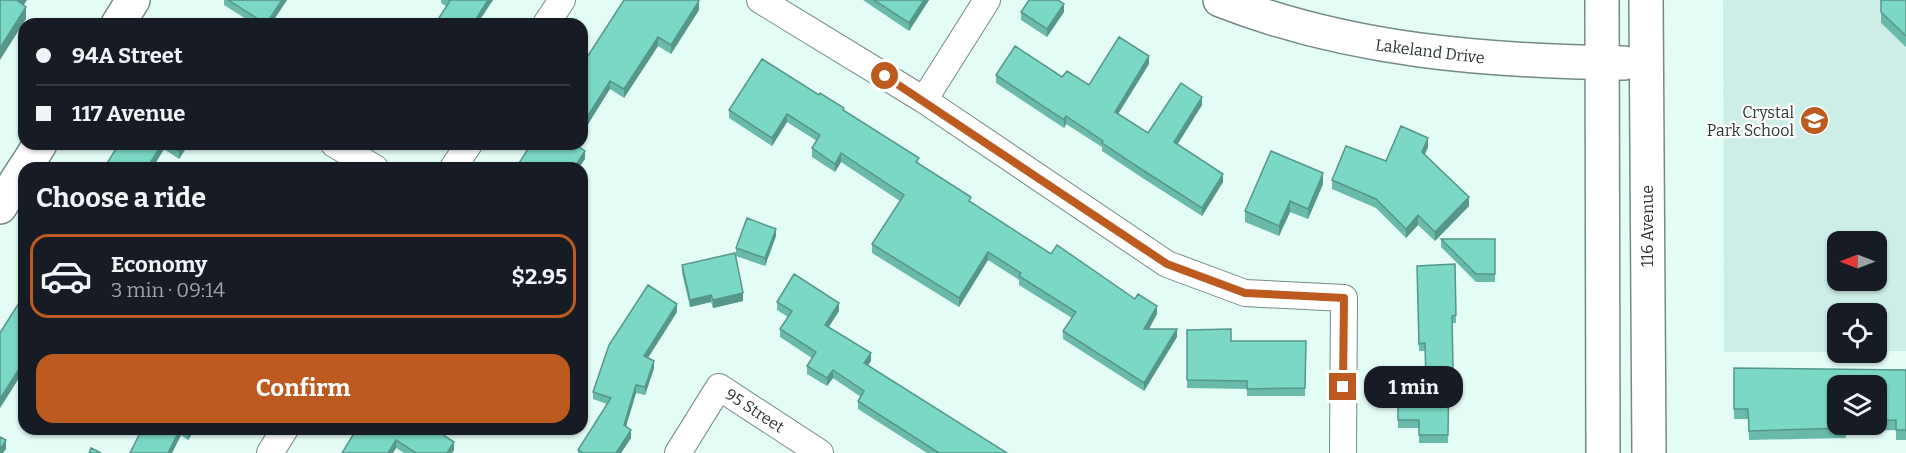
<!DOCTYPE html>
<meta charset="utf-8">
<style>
body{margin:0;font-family:Bitter,serif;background:#242831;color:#f1f3f6;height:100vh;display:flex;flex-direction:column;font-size:22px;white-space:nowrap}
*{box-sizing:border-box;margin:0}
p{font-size:20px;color:#9ea1a6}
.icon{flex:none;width:33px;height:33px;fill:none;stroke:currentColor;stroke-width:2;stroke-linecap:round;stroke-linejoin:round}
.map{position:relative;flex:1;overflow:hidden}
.panel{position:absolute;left:18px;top:162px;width:570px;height:273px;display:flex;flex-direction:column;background:#171b24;border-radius:18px;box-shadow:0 2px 4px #0004}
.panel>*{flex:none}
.guide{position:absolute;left:18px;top:18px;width:570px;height:132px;border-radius:18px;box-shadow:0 2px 4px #0004;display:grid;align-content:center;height:132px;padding:0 18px;background:#171b24}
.needle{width:39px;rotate:270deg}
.tools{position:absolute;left:1827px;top:231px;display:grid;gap:12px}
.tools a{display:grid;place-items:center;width:60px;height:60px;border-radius:12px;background:#171b24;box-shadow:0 2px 4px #0004;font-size:30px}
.end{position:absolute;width:27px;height:27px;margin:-14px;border:8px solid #bd5a1f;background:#fff;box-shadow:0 0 0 3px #fff}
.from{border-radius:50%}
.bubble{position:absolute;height:42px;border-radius:18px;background:#171b24;box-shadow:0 2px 4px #0004;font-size:20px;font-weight:700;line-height:42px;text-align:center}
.guide b{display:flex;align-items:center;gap:21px;height:57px;font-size:22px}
.guide b+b{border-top:2px solid #363941}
.guide i{width:15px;height:15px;background:#f1f3f6}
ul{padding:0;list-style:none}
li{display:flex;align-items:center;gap:18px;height:84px;margin:0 12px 9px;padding:0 6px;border:3px solid transparent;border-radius:18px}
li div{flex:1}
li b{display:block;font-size:22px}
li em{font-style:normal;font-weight:700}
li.active{border-color:#bd5a1f}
li>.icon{width:54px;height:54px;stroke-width:1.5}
h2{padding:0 18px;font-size:27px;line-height:72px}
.action{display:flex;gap:12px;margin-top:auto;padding:12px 18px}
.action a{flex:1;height:69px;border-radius:18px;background:#bd5a1f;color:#fff;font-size:24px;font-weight:700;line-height:69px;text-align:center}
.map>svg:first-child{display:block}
.built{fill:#cdeee7;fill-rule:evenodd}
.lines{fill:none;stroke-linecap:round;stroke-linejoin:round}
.street-casing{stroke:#748b85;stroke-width:28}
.secondary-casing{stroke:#748b85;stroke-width:36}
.street{stroke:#fff;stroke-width:26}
.secondary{stroke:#fff;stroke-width:33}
.wall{fill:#6abaa9;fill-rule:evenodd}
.shaded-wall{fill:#569789}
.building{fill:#7bd8c4;stroke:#569789;stroke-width:1.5}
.route{stroke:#bd5a1f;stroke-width:8}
.labels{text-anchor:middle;stroke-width:4.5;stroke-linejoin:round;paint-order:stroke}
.street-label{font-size:16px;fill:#2c3634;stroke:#fff}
.poi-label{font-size:16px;fill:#2c3634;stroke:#fff;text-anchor:end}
</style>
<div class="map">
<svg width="1906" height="453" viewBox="0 0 1906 453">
<rect width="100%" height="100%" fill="#e3fcf5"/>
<path class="built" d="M1723,0H1906V351H1877L1876,314H1838L1837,352H1724ZM1838,242H1876V280H1838Z"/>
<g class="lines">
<defs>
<path id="street" d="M760,0L924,100L1167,264L1245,293L1344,298L1343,453
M546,24L562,0
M924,100L987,0
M334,144L375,168
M453,168L469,144
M270,453L285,429
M678,453L719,387L820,453"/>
<path id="secondary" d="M1220,0C1350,51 1486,61 1624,63
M1602,0L1603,453
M1646,0L1649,453
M118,24L133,0
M25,168L40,144
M0,207L24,169"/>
</defs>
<use href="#street" class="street-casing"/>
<use href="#secondary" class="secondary-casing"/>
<use href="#street" class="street"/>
<use href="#secondary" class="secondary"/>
</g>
<path class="wall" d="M224,0H287L271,24H254L224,5Z
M441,0H493L477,24H435L447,7L441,3Z
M863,0H929L909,31Z
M1881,0H1906V47L1881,23Z
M699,10L671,54L658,46L624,98L610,89L582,65Z
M1021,12H1064L1047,37L1021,20Z
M1149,64L1118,114L1148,133L1202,105L1177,145L1223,182L1202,216L1141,177L1102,151V147L1066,124L1064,128L996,83V75L1062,77L1089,85Z
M729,110L844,111L971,202L1051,254L1157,314L1149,329L1177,337L1144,391L1063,339V331L1072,318L1019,285V280L988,260L959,307L872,253V244L900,201L841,162L835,172L812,157V148L817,141L787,122L772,146L729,118Z
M119,144H189L179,159L164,149L153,168H104Z
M1428,147L1425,154L1469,206L1435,241L1418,225L1406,238L1376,208L1332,189V180L1386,161Z
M1323,184L1308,219L1290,212L1279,236L1245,222V211Z
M776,236L765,266L736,256V248Z
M1441,239H1495V282H1476L1441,247Z
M1455,264L1456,323H1452L1453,376H1449L1448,443H1419V428H1398V384H1426L1425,351H1419L1417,266Z
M682,265L743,301L713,308L711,302L690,307L682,273Z
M24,295V381L19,378L0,408V333Z
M777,302L839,311L829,327L871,361L867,366L1007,453H927L858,409V401L861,397L833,378L827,386L807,374V366L812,358L780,337V329L788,317L777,310Z
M677,312L648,358L654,368L645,395L636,393L626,427L631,438L621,453H578V450L607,404L593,399V392Z
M1187,330L1231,341H1306L1305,396H1247V389L1187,388Z
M1734,368L1906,370V440H1896V430L1846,432V438L1749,440L1748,419H1734ZM1876,386V424H1838Z
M142,429H195L188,440L181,435L172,453H130Z
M352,429H434L454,450L452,453H404L396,448L393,453H342L352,436Z"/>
<path class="shaded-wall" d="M19,0H27L18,14V1Z
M282,0H287L271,24H266Z
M488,0H493L477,24H473Z
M924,0H929L909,31V23Z
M699,1V10L671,54V45Z
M1064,4V12L1047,37V29Z
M26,7V19L0,60V48Z
M658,37V46L624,98V89Z
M1149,56V64L1115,119V112Z
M610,81V89L582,134V125Z
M1202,97V105L1174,150V142Z
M787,114V122L772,146V138Z
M1066,116V124L1064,128V120Z
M1428,138V147L1422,161V152Z
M162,144H164V149L152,168H147Z
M183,144H189L179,159V151Z
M585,151V159L579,168H574Z
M841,153V162L835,172V164Z
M1323,173V184L1308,219V209Z
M1223,174V182L1202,216V208Z
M1469,197V206L1435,241V232Z
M1290,201V212L1279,236V226Z
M1418,215V225L1406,238V229Z
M776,229V236L765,266V258Z
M988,252V260L959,307V298Z
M743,293V301L713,308V300Z
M711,295V302L690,307V300Z
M839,303V311L825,332V325Z
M677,304V312L644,364V356Z
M1157,306V314L1144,338V329Z
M1177,329V337L1144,391V383Z
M871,353V361L864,371V363Z
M654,361V368L645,395V387Z
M19,369V378L0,408V399Z
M833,370V378L827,386V378Z
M636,385V393L624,433V425Z
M180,429H181V435L172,453H168Z
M190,429H195L188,440V432Z
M631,430V438L621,453H616Z
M6,440V449L3,453H0V450Z
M396,440V448L393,453H388Z
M454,442V450L452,453H447Z"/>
<path class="building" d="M0,0H19L18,1L26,7L0,48Z
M228,0H282L266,24Z
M448,0H488L473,24H435L450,1Z
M624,0H697L699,1L671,45L658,37L624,89L610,81L582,125V65Z
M874,0H924L909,23Z
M1029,0H1058L1064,4L1047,29L1021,12Z
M1881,0H1906V36L1881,12Z
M1119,37L1149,56L1115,112L1148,133L1181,83L1202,97L1174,142L1223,174L1202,208L1141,169L1102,143L1103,141L1066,116L1064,120L996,75L1015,46L1062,77L1067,71L1089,85Z
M762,59L819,95L820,93L844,108L843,110L919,158L916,162L971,197L969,201L1051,254L1057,245L1135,299L1138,294L1157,306L1144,329H1177L1144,383L1063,331L1076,312L1019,276L1021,273L988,252L959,298L872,244L904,195L841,153L835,164L812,148L820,135L787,114L772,138L729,110Z
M1401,126L1428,138L1422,152L1469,197L1435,232L1418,215L1406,229L1376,199L1332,180L1346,146L1386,161Z
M119,144H162L147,168H104Z
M169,144H183L179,151Z
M531,144H575L585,151L574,168H516Z
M1271,151L1323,173L1308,209L1290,201L1279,226L1245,211Z
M747,218L776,229L765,258L736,248Z
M1441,239H1495V274H1476Z
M735,253L743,293L713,300L711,295L690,300L682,265Z
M1455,264L1456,315L1452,316L1453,368H1449L1448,435H1419V420H1398V384H1426L1425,343L1419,344L1417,266Z
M794,274L839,303L825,325L871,353L864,363L1007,453H939L858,401L864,391L833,370L827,378L807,366L816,352L780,329L792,311L777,302Z
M648,285L677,304L644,356L654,361L645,387L636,385L624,425L631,430L616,453H583L578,450L611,398L593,392L609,345Z
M24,295V372L19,369L0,399V333Z
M1231,329V341H1306L1305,388L1247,389V381L1187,380V330Z
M1734,368L1906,370V430H1896V420L1876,421V386H1838V424H1846V428L1749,431L1748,409H1734Z
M142,429H180L168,453H130Z
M354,429H434L454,442L447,453H416L396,440L388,453H342L356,430Z
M0,437L6,440L0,450Z
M91,448L101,453H89Z"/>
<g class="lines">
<path class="route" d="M885,76L1167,264L1245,293L1344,298L1343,387"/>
</g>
<defs>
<symbol id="school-disc" viewBox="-11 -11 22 22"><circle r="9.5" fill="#bd5a1f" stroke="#fff"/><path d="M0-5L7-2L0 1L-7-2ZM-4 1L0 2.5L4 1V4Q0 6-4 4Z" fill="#fff"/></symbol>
</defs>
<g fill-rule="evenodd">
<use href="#school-disc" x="1798" y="104" width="33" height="33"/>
</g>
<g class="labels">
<g class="street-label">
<text transform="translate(1430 51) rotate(7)" y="6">Lakeland Drive</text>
<text transform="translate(1647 226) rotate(-90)" y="6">116 Avenue</text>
<text transform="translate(755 410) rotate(33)" y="6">95 Street</text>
</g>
<g class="poi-label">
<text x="1794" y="118">Crystal<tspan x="1794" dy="18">Park School</tspan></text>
</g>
</g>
</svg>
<div class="tools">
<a><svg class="needle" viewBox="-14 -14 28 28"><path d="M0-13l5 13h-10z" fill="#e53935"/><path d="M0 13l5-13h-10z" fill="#9ea1a6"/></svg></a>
<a><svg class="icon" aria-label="locate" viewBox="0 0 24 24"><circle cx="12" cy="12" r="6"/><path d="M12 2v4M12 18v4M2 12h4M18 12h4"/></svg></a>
<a><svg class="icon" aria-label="layers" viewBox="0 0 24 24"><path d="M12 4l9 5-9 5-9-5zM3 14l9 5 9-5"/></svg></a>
</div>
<i class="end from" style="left:885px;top:76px"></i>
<i class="end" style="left:1343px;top:387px"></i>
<div class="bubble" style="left:1364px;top:366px;width:99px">1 min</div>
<div class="guide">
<b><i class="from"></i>94A Street</b>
<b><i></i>117 Avenue</b>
</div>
<section class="panel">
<h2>Choose a ride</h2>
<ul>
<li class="active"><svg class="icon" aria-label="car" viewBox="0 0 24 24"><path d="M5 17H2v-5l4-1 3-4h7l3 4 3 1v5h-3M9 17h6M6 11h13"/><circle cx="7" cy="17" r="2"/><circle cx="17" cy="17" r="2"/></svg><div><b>Economy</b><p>3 min · 09:14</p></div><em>$2.95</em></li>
</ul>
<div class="action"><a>Confirm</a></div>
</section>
</div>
